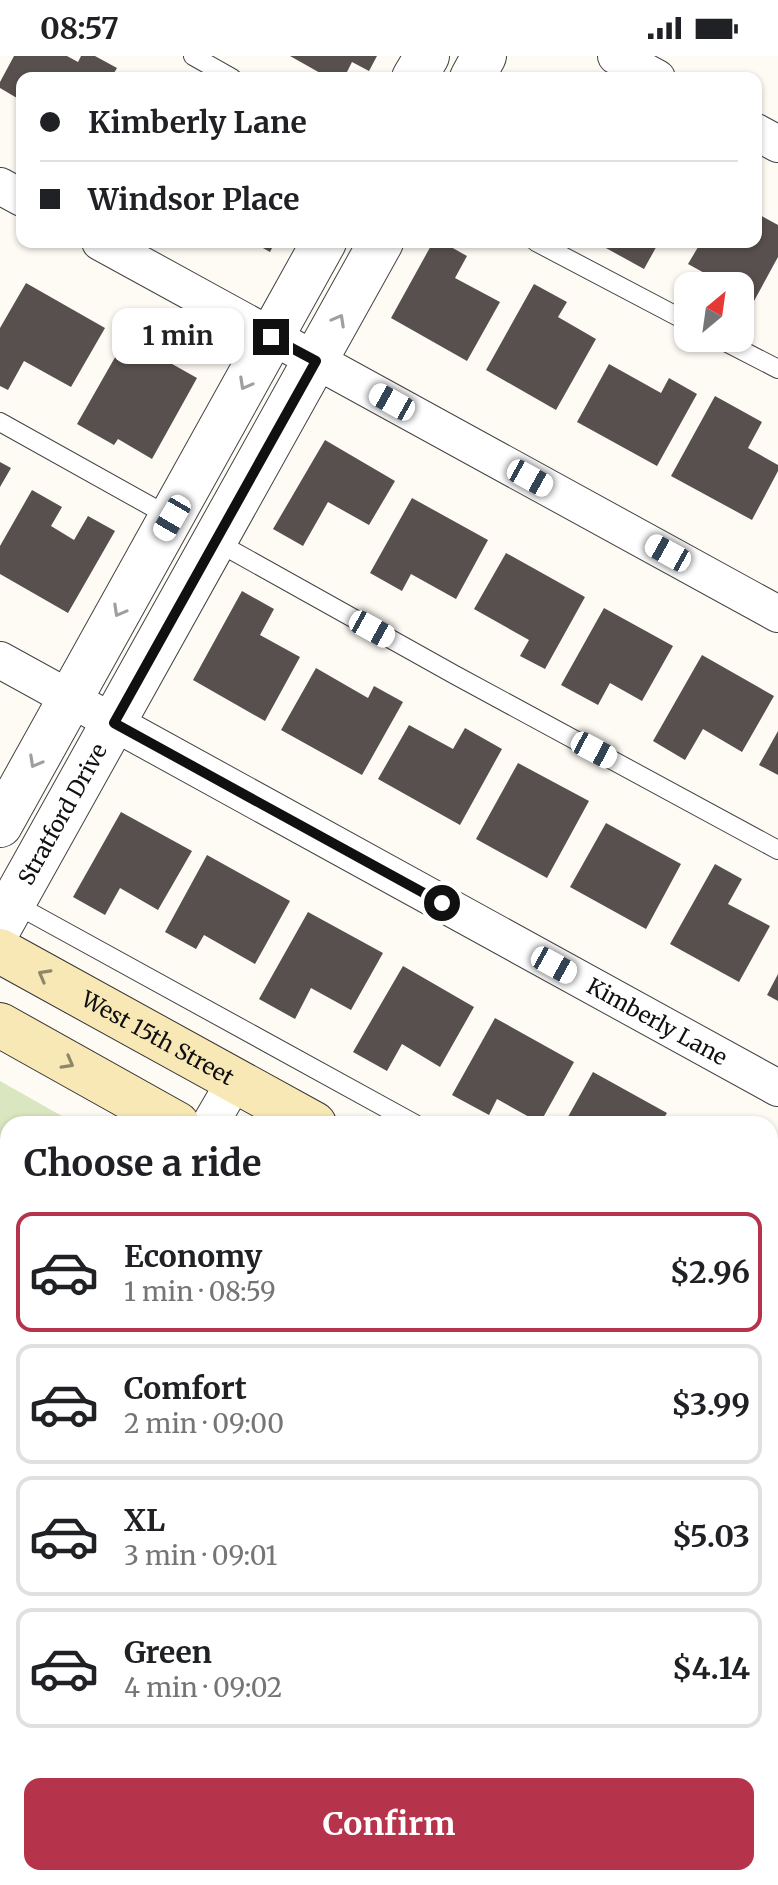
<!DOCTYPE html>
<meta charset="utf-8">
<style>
body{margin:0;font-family:Merriweather,serif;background:#f2f2f2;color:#202124;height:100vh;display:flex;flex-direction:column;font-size:30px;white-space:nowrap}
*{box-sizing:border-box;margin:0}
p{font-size:26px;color:#757577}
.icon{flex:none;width:44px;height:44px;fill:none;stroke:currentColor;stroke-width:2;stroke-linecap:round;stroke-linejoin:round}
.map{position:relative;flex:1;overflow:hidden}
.sheet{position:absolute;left:0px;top:1060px;width:778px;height:770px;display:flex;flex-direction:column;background:#fff;border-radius:24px 24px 0 0;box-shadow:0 2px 6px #0004}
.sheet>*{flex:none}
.hud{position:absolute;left:16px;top:16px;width:746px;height:176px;border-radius:16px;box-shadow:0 2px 6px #0004;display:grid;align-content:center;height:176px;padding:0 24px;background:#fff}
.needle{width:52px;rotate:29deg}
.tools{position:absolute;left:674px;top:216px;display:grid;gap:16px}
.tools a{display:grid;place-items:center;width:80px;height:80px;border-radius:16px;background:#fff;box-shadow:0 2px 6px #0004;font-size:40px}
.end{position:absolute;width:36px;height:36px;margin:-18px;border:10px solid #101010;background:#fff;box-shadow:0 0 0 4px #fff}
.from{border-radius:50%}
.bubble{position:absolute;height:56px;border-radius:16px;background:#fff;box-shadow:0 2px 6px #0004;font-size:26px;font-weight:700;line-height:56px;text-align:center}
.car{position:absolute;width:24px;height:48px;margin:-24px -12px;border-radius:10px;box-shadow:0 0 6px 2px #0007;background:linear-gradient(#fff 24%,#345 0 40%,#fff 0 76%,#345 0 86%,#fff 0)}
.hud b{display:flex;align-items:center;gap:28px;height:76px;font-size:30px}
.hud b+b{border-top:2px solid #e0e0e0}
.hud i{width:20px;height:20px;background:#202124}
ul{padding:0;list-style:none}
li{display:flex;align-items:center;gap:24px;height:120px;margin:0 16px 12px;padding:0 8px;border:4px solid #e0e0e0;border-radius:16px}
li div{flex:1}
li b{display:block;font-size:30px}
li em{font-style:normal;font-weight:700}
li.active{border-color:#b5344b}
li>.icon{width:72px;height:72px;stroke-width:1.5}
h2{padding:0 24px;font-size:36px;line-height:96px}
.primary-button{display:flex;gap:16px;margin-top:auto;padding:16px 24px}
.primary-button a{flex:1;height:92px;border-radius:16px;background:#b5344b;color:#fff;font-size:32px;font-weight:700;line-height:92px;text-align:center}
.status{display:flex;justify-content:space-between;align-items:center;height:56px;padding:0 40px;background:#fff;direction:ltr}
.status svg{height:22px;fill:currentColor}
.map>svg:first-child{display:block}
.green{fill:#d9e6c0}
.building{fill:#58504e}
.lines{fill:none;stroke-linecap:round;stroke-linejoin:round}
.service-casing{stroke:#434343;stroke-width:20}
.minor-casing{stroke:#434343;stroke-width:38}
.tertiary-casing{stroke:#434343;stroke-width:46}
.secondary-casing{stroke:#323232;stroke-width:46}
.service{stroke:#fff;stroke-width:18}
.minor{stroke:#fff;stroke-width:36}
.tertiary{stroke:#fff;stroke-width:44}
.secondary{stroke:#f8e8b6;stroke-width:44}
.oneway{stroke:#9f9f9f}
.oneway2{stroke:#90876b}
.route{stroke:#101010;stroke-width:10}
.labels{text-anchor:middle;stroke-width:8;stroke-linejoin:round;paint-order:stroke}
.street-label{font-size:22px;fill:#101010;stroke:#fff}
</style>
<div class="status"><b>08:57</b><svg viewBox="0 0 49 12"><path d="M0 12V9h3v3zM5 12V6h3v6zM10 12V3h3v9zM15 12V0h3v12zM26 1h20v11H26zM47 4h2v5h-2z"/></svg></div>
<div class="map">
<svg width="778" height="1829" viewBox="0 0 778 1829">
<rect width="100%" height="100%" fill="#fefbf5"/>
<path class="green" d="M0,1025L76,1068H8V1094L0,1101Z
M8,1279V1373L0,1386V1342L6,1331L2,1319H0V1292Z"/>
<path class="building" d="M14,0H67L78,6L81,0H95L117,12L111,22H22V45L0,32V26Z
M290,0H377L369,15L352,6L344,22H329Z
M756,157L778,169V201L754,245L740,237V230H728L688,208L701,186H756Z
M252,186H275L270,196Z
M433,186H442L467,200L455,222L500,246L467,305L391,262Z
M595,186H659L644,213Z
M26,227L105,272L71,331L24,305L8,334L0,330V272Z
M534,228L567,246L558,261L596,283L556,354L486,314Z
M126,282L197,322L152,403L118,383L114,389L77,368Z
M609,308L661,337L669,322L697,338L657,410L577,366Z
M715,340L762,366L748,392L778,409V415L752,464L671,420Z
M325,384L395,425L369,469L328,446L303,490L273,473Z
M0,406L11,412L0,431Z
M32,434L62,451L51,470L74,484L88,460L115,475L68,557L0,518V490Z
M412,442L488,484L456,543L411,518L402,535L370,517Z
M506,497L585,541L545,613L520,600L529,584L474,553Z
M242,535L274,553L260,579L300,601L265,665L193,624Z
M604,552L673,590L642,645L610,627L598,649L561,629Z
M702,599L774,640L742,696L703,673L685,704L653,685Z
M316,612L368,642L374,630L403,646L362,719L281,674Z
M409,669L453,693L465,672L502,693L460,769L378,723Z
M778,675V719L759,709Z
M518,707L589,745L547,822L476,783Z
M121,756L192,795L158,854L120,832L105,859L73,841Z
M606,767L681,808L646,873L570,831Z
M207,799L290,845L255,908L204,879L196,893L165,876Z
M715,808L742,823L728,848L770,870L739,926L670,888Z
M308,856L383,897L351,954L311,932L295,963L259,943Z
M403,910L474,951L440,1011L402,988L387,1015L353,996Z
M778,918V945L767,939Z
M495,962L574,1006L540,1067L497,1043L489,1059L452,1039Z
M593,1016L667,1057L660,1068H564Z
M778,1143V1211L775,1216L770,1214V1157Z
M776,1498L778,1499V1598L770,1594V1508Z
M0,1548L8,1553V1658L0,1654Z
M770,1766L778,1770V1829H742L729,1822H770Z
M0,1815L8,1819V1822H13L26,1829H0Z
M341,1822H435L431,1829H337Z
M468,1822H506L502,1829H464Z"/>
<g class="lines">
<defs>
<path id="service" d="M193,0L232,22
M536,186L688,266
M718,282L778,313
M0,366L172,462
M215,485L455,619L778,794
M13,847L415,1068
M0,1122L8,1113
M0,1253L8,1239
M770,1264L778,1269
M0,1494L8,1498
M599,1822L612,1829"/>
<g id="minor">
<path d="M616,0L657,22"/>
<path d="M756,76L778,88"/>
<path d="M0,130L22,142"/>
<path d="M100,186L778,558"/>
<path id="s1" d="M0,604L778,1032"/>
<path d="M210,1068L235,1025"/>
<path d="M0,1429L8,1415"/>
<path d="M770,1679L778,1683"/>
<path d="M0,1729L8,1733"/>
<path d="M170,1822L182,1829"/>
</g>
<g id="tertiary">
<path d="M414,22L427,0"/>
<path d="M472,22L484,0"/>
<path d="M0,769L324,186"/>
<path id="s2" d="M0,870L381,186"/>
</g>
<g id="secondary">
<path id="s3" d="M0,895L314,1068"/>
<path d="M0,969L177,1068"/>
<path d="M770,1318L778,1322"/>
<path d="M770,1393L778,1398"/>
</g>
</defs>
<use href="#service" class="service-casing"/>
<use href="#minor" class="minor-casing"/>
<use href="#tertiary" class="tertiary-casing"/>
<use href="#secondary" class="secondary-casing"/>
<use href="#service" class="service"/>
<use href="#minor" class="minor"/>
<use href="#tertiary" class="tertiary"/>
<use href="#secondary" class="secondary"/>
</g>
<defs><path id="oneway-chevron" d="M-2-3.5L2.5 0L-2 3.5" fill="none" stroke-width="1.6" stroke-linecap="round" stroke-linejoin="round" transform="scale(2)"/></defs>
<g class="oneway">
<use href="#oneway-chevron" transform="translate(339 264) rotate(-61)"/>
<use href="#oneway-chevron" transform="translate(245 328) rotate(119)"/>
<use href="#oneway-chevron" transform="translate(119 555) rotate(119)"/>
<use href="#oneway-chevron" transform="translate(35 706) rotate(119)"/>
</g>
<g class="oneway2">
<use href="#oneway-chevron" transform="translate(44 919) rotate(-151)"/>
<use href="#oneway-chevron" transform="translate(68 1007) rotate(29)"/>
</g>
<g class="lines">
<path class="route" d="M271,281L316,305L114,667L442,847"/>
</g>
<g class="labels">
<g class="street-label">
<text dy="8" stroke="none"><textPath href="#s2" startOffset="128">Stratford Drive</textPath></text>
<text dy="8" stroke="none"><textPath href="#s1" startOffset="750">Kimberly Lane</textPath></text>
<text dy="8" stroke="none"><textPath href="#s3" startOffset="180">West 15th Street</textPath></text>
</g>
</g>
</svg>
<div class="tools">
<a><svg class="needle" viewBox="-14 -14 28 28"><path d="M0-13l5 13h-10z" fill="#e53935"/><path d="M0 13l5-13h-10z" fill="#757577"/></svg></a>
</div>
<i class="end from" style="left:442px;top:847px"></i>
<i class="end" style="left:271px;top:281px"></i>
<div class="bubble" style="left:112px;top:252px;width:132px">1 min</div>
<i class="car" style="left:392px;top:346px;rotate:299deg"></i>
<i class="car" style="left:530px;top:422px;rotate:119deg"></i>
<i class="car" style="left:172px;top:462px;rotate:210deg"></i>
<i class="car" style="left:668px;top:497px;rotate:299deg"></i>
<i class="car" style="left:372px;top:573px;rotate:119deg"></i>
<i class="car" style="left:594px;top:694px;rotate:118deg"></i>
<i class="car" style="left:554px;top:909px;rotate:119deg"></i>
<div class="hud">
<b><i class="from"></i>Kimberly Lane</b>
<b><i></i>Windsor Place</b>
</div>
<section class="sheet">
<h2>Choose a ride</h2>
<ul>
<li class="active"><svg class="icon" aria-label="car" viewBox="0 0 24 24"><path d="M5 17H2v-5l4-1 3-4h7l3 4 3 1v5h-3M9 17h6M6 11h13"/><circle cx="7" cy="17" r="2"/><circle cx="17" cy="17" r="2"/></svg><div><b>Economy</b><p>1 min · 08:59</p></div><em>$2.96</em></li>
<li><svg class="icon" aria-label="car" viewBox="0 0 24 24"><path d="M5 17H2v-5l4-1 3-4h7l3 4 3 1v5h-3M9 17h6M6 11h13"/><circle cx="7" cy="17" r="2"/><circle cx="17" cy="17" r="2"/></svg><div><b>Comfort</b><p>2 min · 09:00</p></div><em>$3.99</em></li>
<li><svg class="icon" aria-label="car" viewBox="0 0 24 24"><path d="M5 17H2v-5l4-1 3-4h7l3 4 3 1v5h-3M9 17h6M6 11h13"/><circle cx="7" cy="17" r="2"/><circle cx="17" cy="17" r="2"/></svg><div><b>XL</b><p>3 min · 09:01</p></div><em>$5.03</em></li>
<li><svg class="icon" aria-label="car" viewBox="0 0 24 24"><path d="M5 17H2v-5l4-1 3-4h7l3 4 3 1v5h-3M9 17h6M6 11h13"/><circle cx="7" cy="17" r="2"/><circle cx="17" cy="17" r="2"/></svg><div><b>Green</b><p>4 min · 09:02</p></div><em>$4.14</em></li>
</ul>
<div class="primary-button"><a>Confirm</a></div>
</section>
</div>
